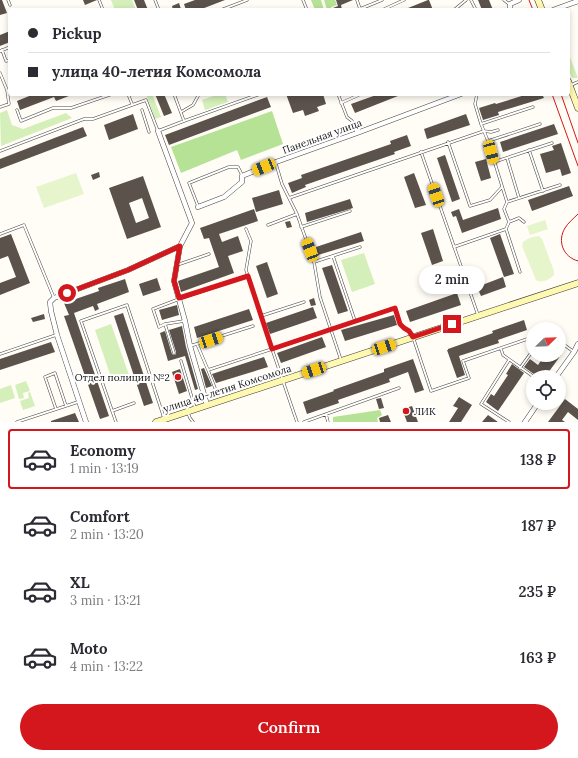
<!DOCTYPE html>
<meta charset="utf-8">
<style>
body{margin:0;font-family:Lora,serif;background:#f7f7f7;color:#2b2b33;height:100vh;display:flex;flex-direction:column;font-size:15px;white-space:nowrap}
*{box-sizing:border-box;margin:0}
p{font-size:13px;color:#7c7c81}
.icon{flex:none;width:22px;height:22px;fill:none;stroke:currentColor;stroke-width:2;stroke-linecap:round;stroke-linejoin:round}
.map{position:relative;height:422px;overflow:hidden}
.drawer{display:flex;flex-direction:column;background:#fff;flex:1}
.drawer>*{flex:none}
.top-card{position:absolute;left:8px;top:8px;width:562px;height:88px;border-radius:4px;box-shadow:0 2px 6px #0003;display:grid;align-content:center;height:88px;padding:0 20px;background:#fff}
.needle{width:26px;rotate:67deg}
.tools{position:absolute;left:526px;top:322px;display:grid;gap:8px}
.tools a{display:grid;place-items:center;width:40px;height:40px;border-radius:50%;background:#fff;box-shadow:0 2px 6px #0003;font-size:20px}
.end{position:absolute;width:18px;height:18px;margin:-9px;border:5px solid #d3171c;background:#fff;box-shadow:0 0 0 2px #fff}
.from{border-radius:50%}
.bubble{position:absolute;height:28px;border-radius:14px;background:#fff;box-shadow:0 2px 6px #0003;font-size:13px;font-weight:600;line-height:28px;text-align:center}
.car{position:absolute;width:12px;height:24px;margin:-12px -6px;border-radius:5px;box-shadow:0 0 3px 1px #0007;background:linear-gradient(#f5c518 24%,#345 0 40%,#f5c518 0 76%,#345 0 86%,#f5c518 0)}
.top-card b{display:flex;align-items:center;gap:14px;height:38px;font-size:15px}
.top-card b+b{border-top:1px solid #e1e1e2}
.top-card i{width:10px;height:10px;background:#2b2b33}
ul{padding:7px 0 0;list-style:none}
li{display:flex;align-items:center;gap:12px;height:60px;margin:0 8px 6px;padding:0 12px;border:2px solid transparent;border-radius:4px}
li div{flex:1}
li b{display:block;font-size:15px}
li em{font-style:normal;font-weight:600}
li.selected{border-color:#d3171c}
li>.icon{width:36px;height:36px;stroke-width:1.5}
.button{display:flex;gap:8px;margin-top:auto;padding:8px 20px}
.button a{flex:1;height:46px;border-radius:24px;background:#d3171c;color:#fff;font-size:16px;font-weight:600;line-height:46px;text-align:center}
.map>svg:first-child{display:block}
.green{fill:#d4efb9}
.forest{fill:#b6e296}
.pitch{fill:#e6f5cc}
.building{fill:#5b524c;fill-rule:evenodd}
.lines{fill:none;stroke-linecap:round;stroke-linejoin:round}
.lane-casing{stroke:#444;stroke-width:3}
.street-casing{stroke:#444;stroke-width:5.5}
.secondary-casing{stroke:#333;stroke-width:7}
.lane{stroke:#fff;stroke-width:2}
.street{stroke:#fff;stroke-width:4.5}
.secondary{stroke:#fff8b0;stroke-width:6}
.tram{stroke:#d3171c;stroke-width:1}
.route{stroke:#d3171c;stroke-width:5}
.poi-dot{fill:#d3171c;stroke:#fff;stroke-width:1.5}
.labels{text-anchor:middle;stroke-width:4;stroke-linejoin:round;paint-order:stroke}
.street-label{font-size:10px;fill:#111;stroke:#fff}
.poi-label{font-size:10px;fill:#111;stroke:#fff;text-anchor:end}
</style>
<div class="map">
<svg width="578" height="422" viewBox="0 0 578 422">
<rect width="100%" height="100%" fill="#fffdf5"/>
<path class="green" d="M111,0H132L136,10H115Z
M568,52L578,78H572L568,68Z
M146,94H152L161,117L155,119Z
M219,94H225L228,102L205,110L202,100Z
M7,110L12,125L23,129L66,113L72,118L1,146L0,113Z
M364,253L375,284L352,292L341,260Z
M111,324L129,375L112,380L95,330Z
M26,381L30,391L23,393L24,398L19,399L15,385Z
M11,385L15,398L0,403V389Z
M30,392L35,406L23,410L20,401L29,398L28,393Z"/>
<path class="forest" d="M311,0H321L324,10H315Z
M324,0H335L337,5L331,7L332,10H327Z
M272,111L283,144L241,160L237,150L181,173L171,147Z
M380,410L382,415L377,418L378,422H333V417Z"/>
<path class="pitch" d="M76,173L84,194L44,208L36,187Z
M545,220L548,229L530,235L527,226Z
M539,236L542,239L554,271V275C550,279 542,284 536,280L522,246L523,242C528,238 532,237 539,236Z"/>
<path class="building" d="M0,0H2L7,13L0,15Z
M83,0H97L85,5Z
M134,0H144L148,10H138Z
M195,0H225L199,10H186L184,4Z
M336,0H353L341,5L342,10H328L338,6Z
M428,0H429L433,10H403Z
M478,0H489L493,10H482Z
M179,3L181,9L173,10L172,6Z
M10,31V42L0,46V35Z
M34,94H74L56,101L54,97L20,110L17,101Z
M155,94H164L172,113L164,116Z
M286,94H323L326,104L317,107L319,111L305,116L303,110L293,113Z
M379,94H403L355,113L351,104Z
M528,94H542L544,98L498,112L499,115L483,120L479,108L495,103L496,104Z
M267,97L271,107L169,145L165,135Z
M133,114L138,129L109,140L104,125Z
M466,114L470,125L427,139L424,129Z
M554,124L558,134L503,152L500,142Z
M83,127L87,136L0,169V159Z
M407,135L411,146L394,152L395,154L305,185L306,187L292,193L288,183L302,178L301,175L391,144L390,141Z
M561,143L571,173L562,176L560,169L546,173L540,154L554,150L552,146Z
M445,155L460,199L452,202L437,158Z
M486,159L491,178L481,181L475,162Z
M99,172L100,177L93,180L91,175Z
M414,173L426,205L415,208L404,177Z
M143,176L161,227L127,239L109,188ZM142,198L149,218L136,223L129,203Z
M569,186L573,196L532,211L528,200Z
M279,190L283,204L256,212L252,198Z
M350,199L353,208L307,222L305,213Z
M498,208L501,219L462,233L456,216L453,217L451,212L459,209L463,220Z
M254,209L258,221L219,234L222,242L238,236L243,251L228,256L234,273L181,292L178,281L219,267L209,238L204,239L200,228Z
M290,221L292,227L287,228L285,222Z
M433,229L443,261L432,265L421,233Z
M361,232L364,241L318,255L316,247Z
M11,234L30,283L0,295V283L16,277L8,256L0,259V238Z
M500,234L514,274L504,277L490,238Z
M267,262L278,294L267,298L256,266Z
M332,265L348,311L338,314L322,268Z
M503,277L506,287L481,296L477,287Z
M157,278L161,290L143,296L139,284Z
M125,279L129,292L97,304L99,309L95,311L93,306L74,313L109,416L100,419L64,316L69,315L64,303L99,291L98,288Z
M457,293L461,305L410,322L406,311Z
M314,298L316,305L311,306L309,300Z
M177,305L179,315L162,320L159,310Z
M313,307L317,318L270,334L266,323Z
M249,309L253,320L197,338L194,327Z
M123,313L153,403L144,406L114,316Z
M44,314L45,319L33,322L31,318Z
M394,315L397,325L345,341L341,330Z
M524,320L527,330L498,340L499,343L459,356L465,375L457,378L447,350H448V349L493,333L492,331Z
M182,326L186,347L198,389L195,390L185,356L168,361L160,333L165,331L172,354L174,355L176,354V352L169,330Z
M322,337L326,347L281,363L277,353Z
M51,342L55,352L0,370V359Z
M545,355H561L545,377H538L524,367L530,359L538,365Z
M264,357L268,367L216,383L212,374Z
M413,359L424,390L415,393L408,372L389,379L390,382L338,400L339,403L307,414L303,402L334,391L333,390L384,372V369Z
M512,364L524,373L498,411L486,402L491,394L494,396L508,375L506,374Z
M204,368L212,386L206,388L201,369Z
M180,369L187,391L179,394L172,372Z
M459,397L472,405L461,422H449L458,408L453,406Z
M381,398L384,408L379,409L376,399Z
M565,399L578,409V420L568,412L562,420L565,422H548Z
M412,406L418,422H407L402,409Z
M75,413L79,422H51V421Z
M388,415L391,422H380L379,418Z
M488,415L498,422H482Z"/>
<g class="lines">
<defs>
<path id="lane" d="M8,0L10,5
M99,0L103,10
M155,0L159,10
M303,0L307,10
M357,0L360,9L382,0
M471,0L476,10
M504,0L509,4
M221,10L247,0
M382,10L404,0
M454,10L466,0
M2,50L6,61L10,60
M0,51L10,47
M0,73L7,90L9,104L0,107
M571,85L578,82
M128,94L132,104
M338,94L347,117L352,121L357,133
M477,94L475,104L481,124L488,141L507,202L504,209L509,222L506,229L520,272
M341,103L361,94
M17,110L21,121L53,108H71L112,94
M142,110L149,132
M181,112L193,105L198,96
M184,121L260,94
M481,124L533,107
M488,141L540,124
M448,142L470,206L490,200L502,187
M529,150L543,191
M0,151L84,119H93L146,100L158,131L184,121L174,94
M421,152L478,315
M507,158L519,198
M494,162L552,143
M276,164L282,184L297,214L314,262L320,297L341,360
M289,198L484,131L491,132L498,130
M507,202L560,185
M198,206L189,183L229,167H238L242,175
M509,222L519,218L524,222
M268,225L297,214
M301,227L350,211
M0,234L24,225L54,298
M454,247L506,229
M333,256L355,321
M314,262L360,247
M177,265L209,254
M261,316L304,302
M184,321L165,324L159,327L153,309L179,299L248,276
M165,324L174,353
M559,341L574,352
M197,344L208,370L215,388
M190,346L253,326
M501,349L503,355L534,377
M0,354L56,335
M534,355L537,357L539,355
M181,361L195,408
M520,368L531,353L533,355
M208,370L272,349L246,270L251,241L246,229
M56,409L45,377L55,373L66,406
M112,411L134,403
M188,413L190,418L193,422
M326,414L328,422
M17,422L78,402
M116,422L81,321L127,305L164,418
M297,422L272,349L395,308L400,324L404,328L409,331L413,337L431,391L469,378L463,361L533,337
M304,422L399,388
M509,422L481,404L509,360"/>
<path id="street" d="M510,10V4L519,0
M553,10L578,1
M158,131L192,223L180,246L174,281L185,321L190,346L207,405
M198,207L224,197L242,182V176L276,162L357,133L461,94
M556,377L574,352L578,344
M86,422L57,335L51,311L50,302L54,298L128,270L180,246
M525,422L538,403"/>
<path id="secondary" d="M538,0L542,10
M568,81L578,108
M156,422L578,283"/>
</defs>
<use href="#lane" class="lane-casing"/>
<use href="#street" class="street-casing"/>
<use href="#secondary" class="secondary-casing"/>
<use href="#lane" class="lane"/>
<use href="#street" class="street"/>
<use href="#secondary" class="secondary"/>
<path class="tram" d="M529,0L533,10
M552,94L578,166
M561,94L578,143
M578,214C574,218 568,223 565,228C557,241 563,257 578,261"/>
</g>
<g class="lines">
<path class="route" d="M67,293L128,270L180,246L174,281L179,298L248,276L272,349L395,308L400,324L404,328L409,331L413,337L452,324"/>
</g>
<g class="poi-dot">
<circle cx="178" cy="377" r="4"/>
<circle cx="406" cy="411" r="4"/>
</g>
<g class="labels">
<g class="street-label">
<text transform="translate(322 136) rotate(-20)" y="4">Панельная улица</text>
<text transform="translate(227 388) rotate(-18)" y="4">улица 40-летия Комсомола</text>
</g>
<g class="poi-label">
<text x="170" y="381">Отдел полиции №2</text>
<text x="414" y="415" text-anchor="start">ЛИК</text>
</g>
</g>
</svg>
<div class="tools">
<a><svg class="needle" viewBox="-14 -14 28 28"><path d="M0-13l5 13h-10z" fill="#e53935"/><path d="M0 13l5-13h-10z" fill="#7c7c81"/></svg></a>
<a><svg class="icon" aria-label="locate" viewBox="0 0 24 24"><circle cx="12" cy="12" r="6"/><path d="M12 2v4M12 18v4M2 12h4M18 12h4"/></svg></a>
</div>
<i class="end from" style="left:67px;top:293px"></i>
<i class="end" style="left:452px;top:324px"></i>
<div class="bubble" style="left:419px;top:266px;width:66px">2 min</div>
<i class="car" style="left:491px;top:152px;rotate:165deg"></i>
<i class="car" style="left:264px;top:167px;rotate:248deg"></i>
<i class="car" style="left:436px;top:195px;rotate:341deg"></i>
<i class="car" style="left:310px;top:250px;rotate:339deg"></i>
<i class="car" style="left:211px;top:340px;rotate:72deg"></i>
<i class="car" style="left:384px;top:347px;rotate:72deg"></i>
<i class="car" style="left:314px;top:370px;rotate:252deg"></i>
<div class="top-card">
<b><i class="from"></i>Pickup</b>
<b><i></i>улица 40-летия Комсомола</b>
</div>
</div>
<section class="drawer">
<ul>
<li class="selected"><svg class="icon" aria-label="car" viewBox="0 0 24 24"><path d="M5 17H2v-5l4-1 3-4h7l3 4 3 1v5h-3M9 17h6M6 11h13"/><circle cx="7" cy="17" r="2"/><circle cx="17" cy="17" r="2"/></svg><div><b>Economy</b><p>1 min · 13:19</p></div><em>138 ₽</em></li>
<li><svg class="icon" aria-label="car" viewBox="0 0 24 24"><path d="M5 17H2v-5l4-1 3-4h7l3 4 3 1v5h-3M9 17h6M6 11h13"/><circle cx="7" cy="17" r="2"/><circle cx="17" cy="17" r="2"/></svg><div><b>Comfort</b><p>2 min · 13:20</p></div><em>187 ₽</em></li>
<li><svg class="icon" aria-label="car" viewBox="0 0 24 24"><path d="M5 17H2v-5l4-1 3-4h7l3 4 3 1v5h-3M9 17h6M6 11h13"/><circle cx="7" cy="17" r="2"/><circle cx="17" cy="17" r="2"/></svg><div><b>XL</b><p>3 min · 13:21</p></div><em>235 ₽</em></li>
<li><svg class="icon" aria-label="car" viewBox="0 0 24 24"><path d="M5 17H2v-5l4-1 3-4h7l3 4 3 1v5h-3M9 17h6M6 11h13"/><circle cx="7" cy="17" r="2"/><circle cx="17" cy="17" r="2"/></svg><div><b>Moto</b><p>4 min · 13:22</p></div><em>163 ₽</em></li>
</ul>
<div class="button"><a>Confirm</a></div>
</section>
